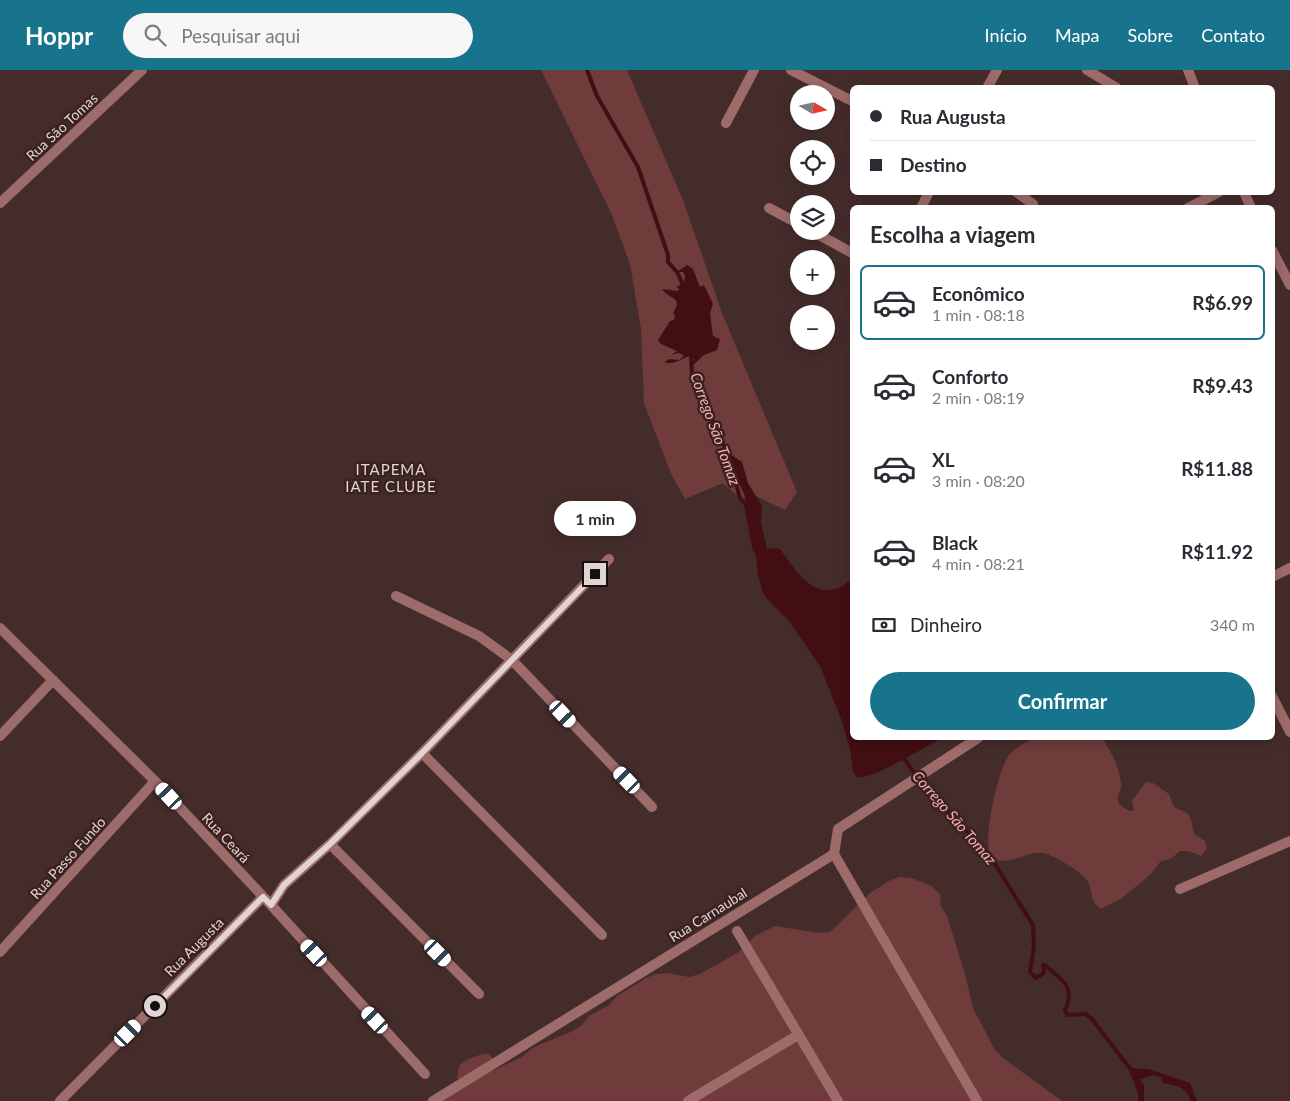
<!DOCTYPE html>
<html lang="pt">
<meta charset="utf-8">
<style>
body{margin:0;font-family:Lato,sans-serif;background:#f7f7f7;color:#2b2b33;height:100vh;display:flex;flex-direction:column;font-size:19px;white-space:nowrap}
*{box-sizing:border-box;margin:0}
p{font-size:16px;color:#7c7c81}
.icon{flex:none;width:28px;height:28px;fill:none;stroke:currentColor;stroke-width:2;stroke-linecap:round;stroke-linejoin:round}
.map{position:relative;flex:1;overflow:hidden}
.side{position:absolute;left:850px;top:135px;width:425px;height:535px;display:flex;flex-direction:column;background:#fff;border-radius:8px;box-shadow:0 2px 12px #0003}
.side>*{flex:none}
.hud{position:absolute;left:850px;top:15px;width:425px;height:110px;border-radius:8px;box-shadow:0 2px 12px #0003;display:grid;align-content:center;height:110px;padding:0 20px;background:#fff}
.needle{width:32px;rotate:99deg}
.tools{position:absolute;left:790px;top:15px;display:grid;gap:10px}
.tools a{display:grid;place-items:center;width:45px;height:45px;border-radius:50%;background:#fff;box-shadow:0 2px 12px #0003;font-size:25px}
.end{position:absolute;width:22px;height:22px;margin:-11px;border:6px solid #e3d3d2;background:#111;box-shadow:0 0 0 2px #111}
.from{border-radius:50%}
.bubble{position:absolute;height:35px;border-radius:18px;background:#fff;box-shadow:0 2px 12px #0003;font-size:16px;font-weight:700;line-height:35px;text-align:center}
.car{position:absolute;width:15px;height:30px;margin:-15px -8px;border-radius:6px;box-shadow:0 0 4px 1px #0007;background:linear-gradient(#fff 24%,#345 0 40%,#fff 0 76%,#345 0 86%,#fff 0)}
.hud b{display:flex;align-items:center;gap:18px;height:48px;font-size:19px}
.hud b+b{border-top:1px solid #e1e1e2}
.hud i{width:12px;height:12px;background:#2b2b33}
ul{padding:0;list-style:none}
li{display:flex;align-items:center;gap:15px;height:75px;margin:0 10px 8px;padding:0 10px;border:2px solid transparent;border-radius:8px}
li div{flex:1}
li b{display:block;font-size:19px}
li em{font-style:normal;font-weight:700}
li.on{border-color:#18738c}
li>.icon{width:45px;height:45px;stroke-width:1.5}
h2{padding:0 20px;font-size:22px;line-height:60px}
.pay{display:flex;align-items:center;gap:12px;height:55px;padding:0 20px;font-size:19px}
.pay p{margin-inline-start:auto}
.action{display:flex;gap:10px;margin-top:auto;padding:10px 20px}
.action a{flex:1;height:58px;border-radius:30px;background:#18738c;color:#fff;font-size:20px;font-weight:700;line-height:58px;text-align:center}
header{display:flex;align-items:center;gap:30px;box-sizing:border-box;height:70px;padding:0 25px;background:#18738c;color:#fff}
header strong{font-size:24px}
nav{display:flex;gap:28px;margin-inline-start:auto;font-size:18px}
.search{width:350px;height:45px;background:#f7f7f7;display:flex;align-items:center;gap:12px;box-sizing:border-box;padding:0 18px;border-radius:28px;color:#7c7c81;font-size:19px}
.map>svg:first-child{display:block}
.green{fill:#6f3b3b}
.water{fill:#430e11}
.lines{fill:none;stroke-linecap:round;stroke-linejoin:round}
.stream{stroke:#430e11;stroke-width:4}
.minor{stroke:#9d6b6a;stroke-width:10}
.route{stroke:#e3d3d2;stroke-width:6}
.labels{text-anchor:middle;stroke-width:5;stroke-linejoin:round;paint-order:stroke}
.street-label{font-size:14px;fill:#e3d3d2;stroke:#392221}
.water-label{font-size:15px;font-style:italic;fill:#f8adaa;stroke:#392221}
.neighbourhood-label{font-size:15px;letter-spacing:1px;fill:#e3d3d2;stroke:#392221}
</style>
<header>
<strong>Hoppr</strong>
<div class="search"><svg class="icon" aria-label="search" viewBox="0 0 24 24"><circle cx="10" cy="10" r="6"/><path d="M15 15l6 6"/></svg>Pesquisar aqui</div>
<nav><a>Início</a><a>Mapa</a><a>Sobre</a><a>Contato</a></nav>
</header>
<div class="map">
<svg width="1290" height="1031" viewBox="0 0 1290 1031">
<rect width="100%" height="100%" fill="#442c2b"/>
<path class="green" d="M541,0H627L683,130L722,243L797,422L785,440L756,426L740,428L723,413L685,429L671,404L644,333L641,259L630,194L611,143Z
M1032,668H1102C1112,683 1119,696 1121,714C1122,721 1115,726 1119,733C1121,737 1127,740 1131,741L1134,740L1132,731L1146,712L1153,713L1169,724L1174,737C1193,745 1190,745 1194,764L1205,771L1207,779L1201,786L1189,781H1180L1172,788L1160,792L1150,805L1122,828L1101,839C1088,830 1094,820 1086,809C1080,801 1057,788 1047,784C1029,778 1011,798 991,788C982,771 997,704 1008,687C1012,679 1025,674 1032,668Z
M900,807L911,808L932,816L940,825L941,836L947,846L965,904L973,938L995,980L1003,988L1062,1031H426L460,1012L457,1008C458,1004 458,999 460,995C464,990 480,984 486,984C490,984 491,986 493,988L492,1001L522,987L531,979L541,974L573,961L582,955L589,946L609,935L617,926L646,908L656,904L668,903L689,907L700,904L739,882L755,866L775,856L819,863L830,862L870,823L889,811Z"/>
<path class="water" d="M687,195L693,199L700,217L704,215L713,234L710,243L713,266L720,269L717,280L704,285L691,297L694,289L691,286C682,287 679,294 666,293L665,292L669,289L680,290L684,285L678,283L671,285L677,281L661,274L658,270L670,251L674,250L675,245L673,243C684,226 669,230 662,219L678,221L679,218L676,217L684,213L685,205L683,202H677Z
M727,382L742,392L748,413L762,436L761,453L767,479L774,478L780,479C792,495 809,524 831,520C837,519 844,515 849,511L852,514V668H941L939,670C922,678 873,710 857,707L853,702L850,679L841,649L820,596L789,551L769,531L763,523L758,505L752,454L745,427Z
M1128,998L1149,999L1190,1013L1197,1031H1191C1184,1015 1179,1017 1163,1013L1161,1007L1154,1005L1140,1009L1144,1015V1031H1138V1023Z"/>
<g class="lines">
<path class="stream" d="M587,0L597,26L638,97L668,185V192L677,202L684,217
M691,283L692,306L727,382L740,428L746,435L755,481
M902,686L915,704L991,788L1033,855L1034,876L1030,902L1036,908L1044,903L1043,895L1046,896C1062,910 1076,917 1065,940L1067,945L1085,944L1091,948L1132,1001"/>
<path class="minor" d="M791,0L852,31
M1087,0L1117,18
M1188,0L1195,18
M987,18L997,0
M726,53L754,0
M1016,122L1033,134
M1244,122L1251,138
M0,133L142,0
M769,138L799,154
M921,138L929,122
M1188,138L1219,122
M812,161L852,183
M1272,180L1290,215
M1272,507L1290,498
M396,526L479,566L512,590L652,737
M0,558L155,711L271,835L425,1004
M1272,626L1290,662
M0,666L53,610
M422,683L602,865
M330,774L479,924
M834,784L977,1031
M1180,819L1290,771
M271,835L284,815L330,774L422,683L609,489
M737,861L838,1031
M0,882L155,711
M60,1031L263,827
M433,1031L834,784L838,759L978,668
M688,1031L798,965"/>
</g>
<g class="lines">
<path class="route" d="M155,936L263,827L271,835L284,815L330,774L422,683L595,504"/>
</g>
<g class="labels">
<g class="street-label">
<text transform="translate(62 57) rotate(-43)" y="5">Rua São Tomas</text>
<text transform="translate(226 768) rotate(47)" y="5">Rua Ceará</text>
<text transform="translate(68 788) rotate(-48)" y="5">Rua Passo Fundo</text>
<text transform="translate(708 845) rotate(-32)" y="5">Rua Carnaubal</text>
<text transform="translate(194 877) rotate(-45)" y="5">Rua Augusta</text>
</g>
<g class="water-label">
<text transform="translate(715 359) rotate(70)" y="5">Corrego São Tomaz</text>
<text transform="translate(954 748) rotate(49)" y="5">Corrego São Tomaz</text>
</g>
<g class="neighbourhood-label">
<text x="391" y="405">ITAPEMA<tspan x="391" dy="17">IATE CLUBE</tspan></text>
</g>
</g>
</svg>
<div class="tools">
<a><svg class="needle" viewBox="-14 -14 28 28"><path d="M0-13l5 13h-10z" fill="#e53935"/><path d="M0 13l5-13h-10z" fill="#7c7c81"/></svg></a>
<a><svg class="icon" aria-label="locate" viewBox="0 0 24 24"><circle cx="12" cy="12" r="6"/><path d="M12 2v4M12 18v4M2 12h4M18 12h4"/></svg></a>
<a><svg class="icon" aria-label="layers" viewBox="0 0 24 24"><path d="M12 4l9 5-9 5-9-5zM3 14l9 5 9-5"/></svg></a>
<a>+</a>
<a>−</a>
</div>
<i class="end from" style="left:155px;top:936px"></i>
<i class="end" style="left:595px;top:504px"></i>
<div class="bubble" style="left:554px;top:431px;width:82px">1 min</div>
<i class="car" style="left:563px;top:644px;rotate:137deg"></i>
<i class="car" style="left:627px;top:710px;rotate:316deg"></i>
<i class="car" style="left:169px;top:726px;rotate:317deg"></i>
<i class="car" style="left:314px;top:883px;rotate:317deg"></i>
<i class="car" style="left:438px;top:883px;rotate:135deg"></i>
<i class="car" style="left:375px;top:950px;rotate:317deg"></i>
<i class="car" style="left:128px;top:963px;rotate:45deg"></i>
<div class="hud">
<b><i class="from"></i>Rua Augusta</b>
<b><i></i>Destino</b>
</div>
<section class="side">
<h2>Escolha a viagem</h2>
<ul>
<li class="on"><svg class="icon" aria-label="car" viewBox="0 0 24 24"><path d="M5 17H2v-5l4-1 3-4h7l3 4 3 1v5h-3M9 17h6M6 11h13"/><circle cx="7" cy="17" r="2"/><circle cx="17" cy="17" r="2"/></svg><div><b>Econômico</b><p>1 min · 08:18</p></div><em>R$6.99</em></li>
<li><svg class="icon" aria-label="car" viewBox="0 0 24 24"><path d="M5 17H2v-5l4-1 3-4h7l3 4 3 1v5h-3M9 17h6M6 11h13"/><circle cx="7" cy="17" r="2"/><circle cx="17" cy="17" r="2"/></svg><div><b>Conforto</b><p>2 min · 08:19</p></div><em>R$9.43</em></li>
<li><svg class="icon" aria-label="car" viewBox="0 0 24 24"><path d="M5 17H2v-5l4-1 3-4h7l3 4 3 1v5h-3M9 17h6M6 11h13"/><circle cx="7" cy="17" r="2"/><circle cx="17" cy="17" r="2"/></svg><div><b>XL</b><p>3 min · 08:20</p></div><em>R$11.88</em></li>
<li><svg class="icon" aria-label="car" viewBox="0 0 24 24"><path d="M5 17H2v-5l4-1 3-4h7l3 4 3 1v5h-3M9 17h6M6 11h13"/><circle cx="7" cy="17" r="2"/><circle cx="17" cy="17" r="2"/></svg><div><b>Black</b><p>4 min · 08:21</p></div><em>R$11.92</em></li>
</ul>
<div class="pay"><svg class="icon" aria-label="cash" viewBox="0 0 24 24"><path d="M3 7h18v10H3z"/><circle cx="12" cy="12" r="2"/></svg>Dinheiro<p>340 m</p></div>
<div class="action"><a>Confirmar</a></div>
</section>
</div>
